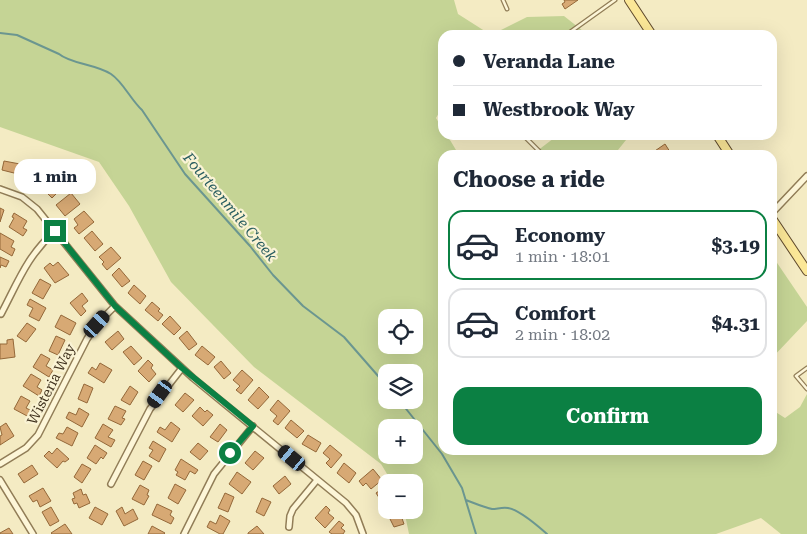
<!DOCTYPE html>
<meta charset="utf-8">
<style>
body{margin:0;font-family:"Roboto Serif",serif;background:#f2f2f3;color:#1f2937;height:100vh;display:flex;flex-direction:column;font-size:19px;white-space:nowrap}
*{box-sizing:border-box;margin:0}
p{font-size:16px;color:#747a83}
.icon{flex:none;width:28px;height:28px;fill:none;stroke:currentColor;stroke-width:2;stroke-linecap:round;stroke-linejoin:round}
.map{position:relative;flex:1;overflow:hidden}
.panel{position:absolute;left:438px;top:150px;width:339px;height:305px;display:flex;flex-direction:column;background:#fff;border-radius:15px;box-shadow:0 5px 20px #0002}
.panel>*{flex:none}
.guide{position:absolute;left:438px;top:30px;width:339px;height:110px;border-radius:15px;box-shadow:0 5px 20px #0002;display:grid;align-content:center;height:110px;padding:0 15px;background:#fff}
.tools{position:absolute;left:378px;top:309px;display:grid;gap:10px}
.tools a{display:grid;place-items:center;width:45px;height:45px;border-radius:10px;background:#fff;box-shadow:0 5px 20px #0002;font-size:25px}
.end{position:absolute;width:22px;height:22px;margin:-11px;border:6px solid #0b8043;background:#fff;box-shadow:0 0 0 2px #fff}
.from{border-radius:50%}
.bubble{position:absolute;height:35px;border-radius:15px;background:#fff;box-shadow:0 5px 20px #0002;font-size:16px;font-weight:700;line-height:35px;text-align:center}
.car{position:absolute;width:15px;height:30px;margin:-15px -8px;border-radius:6px;box-shadow:0 0 4px 1px #0007;background:linear-gradient(#222 24%,#8ab4d8 0 40%,#222 0 76%,#8ab4d8 0 86%,#222 0)}
.guide b{display:flex;align-items:center;gap:18px;height:48px;font-size:19px}
.guide b+b{border-top:1px solid #e0e1e3}
.guide i{width:12px;height:12px;background:#1f2937}
ul{padding:0;list-style:none}
li{display:flex;align-items:center;gap:15px;height:70px;margin:0 10px 8px;padding:0 5px;border:2px solid #e0e1e3;border-radius:15px}
li div{flex:1}
li b{display:block;font-size:19px}
li em{font-style:normal;font-weight:700}
li.on{border-color:#0b8043}
li>.icon{width:45px;height:45px;stroke-width:1.5}
h2{padding:0 15px;font-size:22px;line-height:60px}
.cta{display:flex;gap:10px;margin-top:auto;padding:10px 15px}
.cta a{flex:1;height:58px;border-radius:15px;background:#0b8043;color:#fff;font-size:20px;font-weight:700;line-height:58px;text-align:center}
.map>svg:first-child{display:block}
.green{fill:#c5d495;fill-rule:evenodd}
.lines{fill:none;stroke-linecap:round;stroke-linejoin:round}
.stream{stroke:#6b9690;stroke-width:2}
.building{fill:#d7a974;stroke:#946839}
.service-casing{stroke:#917d57;stroke-width:5}
.minor-casing{stroke:#917d57;stroke-width:8}
.primary-casing{stroke:#5f492c;stroke-width:10}
.service{stroke:#fdf6d8;stroke-width:2.5}
.minor{stroke:#fdf6d8;stroke-width:5}
.primary{stroke:#fbe797;stroke-width:8}
.route{stroke:#0b8043;stroke-width:6}
.labels{text-anchor:middle;stroke-width:4.5;stroke-linejoin:round;paint-order:stroke}
.street-label{font-size:14px;fill:#3f311d;stroke:#faf3d4}
.water-label{font-size:15px;font-style:italic;fill:#2a5e61;stroke:#faf3d4}
</style>
<div class="map">
<svg width="807" height="534" viewBox="0 0 807 534">
<rect width="100%" height="100%" fill="#f4ebc3"/>
<path class="green" d="M0,0H454L458,14L491,35L527,17L564,16L588,35H442V108L436,118L442,128V135H447L459,155H442V450H771V409L785,418L800,407L807,394V534H781L761,518L716,534H409L404,510H414V482H392L381,464L254,367L171,282L129,206L99,162L0,127ZM386,318H414V345H386ZM386,372H414V400H386ZM386,428H414V455H386Z
M558,135H630L614,155H540L537,151Z
M771,254L807,307V321L771,359Z"/>
<g class="lines">
<path class="stream" d="M0,33L17,35L59,54C71,64 95,64 111,74C123,82 131,100 142,110L185,174L250,246L273,275L303,306L344,337L386,385
M399,400L442,454L462,488L476,534
M466,500C474,503 483,507 492,509C497,509 502,507 508,508C520,510 538,526 547,534"/>
</g>
<path class="building" d="M564,0H578L565,9L562,4L565,2Z
M665,144L672,155H649Z
M4,161L20,164L18,174L2,170Z
M30,161L44,168L37,184L31,181L33,175L25,171Z
M54,175L64,186L52,198L47,193L52,188L46,182Z
M71,193L80,204L65,216L56,205Z
M0,208L4,210L0,222Z
M84,211L94,222L79,234L74,228L78,225L74,219Z
M14,213L27,221L23,228L27,230L23,236L9,227L14,218L12,217Z
M92,231L103,244L95,251L84,238Z
M0,233L14,241L11,247L15,249L12,256L0,249Z
M111,247L121,258L107,270L102,264L104,262L99,257Z
M0,257L9,261L6,267L1,265L0,268Z
M58,262L69,275L55,283L44,268L50,263L53,266Z
M119,268L130,281L122,287L112,275Z
M40,279L51,285L43,299L32,293Z
M134,285L146,296L140,304L128,293Z
M82,293L88,301L82,306L86,311L81,316L70,303Z
M30,299L46,308L39,321L29,316L33,308L27,305Z
M152,302L160,309L158,311L163,315L158,321L145,310Z
M61,315L76,323L70,335L55,327Z
M170,316L181,328L174,335L162,324Z
M27,323L36,329L26,342L17,336Z
M118,331L124,339L112,350L105,342Z
M187,331L197,344L189,350L179,338Z
M56,336L65,340L58,355L49,351Z
M13,339L15,357L0,359V344H7V340Z
M131,346L142,358L134,365L123,352Z
M202,346L215,357L208,365L195,355Z
M41,354L50,359L46,366L53,370L49,377L33,367Z
M148,360L153,365L151,368L156,374L149,382L138,371Z
M221,361L231,373L224,379L214,367Z
M100,363L112,370L104,383L88,373L92,367L96,370Z
M242,370L253,380L241,394L236,390L240,386L233,380Z
M31,374L41,380L37,387L42,390L39,396L23,386Z
M84,384L93,388L87,403L78,399Z
M130,386L138,392L130,405L121,400Z
M259,387L269,397L258,409L248,400Z
M185,393L194,400L183,412L175,405Z
M21,396L30,401L26,408L32,411L29,417L14,409Z
M278,400L290,411L278,425L273,421L277,416L270,410Z
M115,406L126,411L122,418L125,419L121,425L108,419Z
M200,407L205,412L207,410L213,415L203,426L192,416Z
M79,408L89,414L82,427L66,418L69,412L76,415Z
M291,420L304,431L297,438L285,428Z
M171,422L180,429L172,442L157,432L160,427L165,430Z
M6,423L14,436L0,445V436L2,435L0,427Z
M103,424L113,430L108,437L115,440L111,447L95,438Z
M220,424L227,430L218,442L210,437Z
M67,427L78,433L72,446L56,438L59,433L63,434Z
M308,435L321,443L316,452L302,444Z
M153,441L166,449L159,462L149,456L153,450L149,448Z
M198,443L208,451L200,460L190,452Z
M95,445L107,453L103,459L101,457L96,464L87,458Z
M330,445L342,455L331,468L326,463L330,459L323,453Z
M57,448L69,459L65,462L63,461L57,468L44,456L49,451L52,454Z
M255,451L264,458L253,470L245,463Z
M181,459L198,470L195,474L190,471L185,480L176,475L178,472L175,470Z
M143,461L152,466L144,480L135,475Z
M344,463L356,473L349,483L337,473Z
M82,464L91,469L82,483L74,477Z
M32,465L38,474L24,483L18,474Z
M373,469L382,480L371,489L366,483L363,486L359,481Z
M237,472L251,482L242,494L229,484Z
M285,476L291,484L279,494L273,486Z
M175,484L186,490L178,504L168,498Z
M140,485L149,490L147,495L149,496L144,505L132,499Z
M385,487L386,506L385,507L376,493Z
M43,488L51,501L40,507L37,500L33,502L29,496Z
M81,489L83,495L86,494L90,503L79,508L77,503L74,504L72,499L75,498L73,493Z
M225,493L234,497L228,512L218,508Z
M262,498L271,502L264,516L256,512Z
M157,504L172,511L170,515L174,518L171,524L152,515Z
M326,506L330,510L328,513L334,518L325,528L315,518Z
M51,507L59,521L50,526L42,512Z
M95,507L108,514L102,525L89,518Z
M122,507L125,514L133,509L138,519L124,526L116,511Z
M396,510H399L404,524L394,527L387,513Z
M220,515L230,521L223,534H220L207,527L210,521L216,524Z
M339,521L344,525L341,528L345,531L343,534H332L329,532Z
M65,524L72,534H52L51,533Z
M152,526L165,533L164,534H148Z
M257,526L264,534H248V533Z
M9,528L13,534H0V533Z"/>
<g class="lines">
<defs>
<path id="service" d="M503,0L507,9
M566,35L615,0
M523,135L543,155
M807,368L796,376L807,389"/>
<path id="minor" d="M0,189L22,197L37,209L115,306L193,378L346,503L356,515L363,534
M771,214L807,176
M1,314C18,282 27,256 55,231
M0,464L26,448L38,435L87,339L97,324L115,306
M0,480L33,534
M111,484L150,409L182,368
M289,527L290,516L293,509L317,480
M184,534L214,474L253,426"/>
<path id="primary" d="M629,0L652,35
M717,135L730,155
M771,217L807,271"/>
</defs>
<use href="#service" class="service-casing"/>
<use href="#minor" class="minor-casing"/>
<use href="#primary" class="primary-casing"/>
<use href="#service" class="service"/>
<use href="#minor" class="minor"/>
<use href="#primary" class="primary"/>
</g>
<g class="lines">
<path class="route" d="M55,231L115,306L182,368L253,426L230,453"/>
</g>
<g class="labels">
<g class="street-label">
<text transform="translate(51 384) rotate(-63)" y="5">Wisteria Way</text>
</g>
<g class="water-label">
<text transform="translate(230 207) rotate(50)" y="5">Fourteenmile Creek</text>
</g>
</g>
</svg>
<div class="tools">
<a><svg class="icon" aria-label="locate" viewBox="0 0 24 24"><circle cx="12" cy="12" r="6"/><path d="M12 2v4M12 18v4M2 12h4M18 12h4"/></svg></a>
<a><svg class="icon" aria-label="layers" viewBox="0 0 24 24"><path d="M12 4l9 5-9 5-9-5zM3 14l9 5 9-5"/></svg></a>
<a>+</a>
<a>−</a>
</div>
<i class="end from" style="left:230px;top:453px"></i>
<i class="end" style="left:55px;top:231px"></i>
<div class="bubble" style="left:14px;top:159px;width:82px">1 min</div>
<i class="car" style="left:97px;top:324px;rotate:42deg"></i>
<i class="car" style="left:160px;top:394px;rotate:216deg"></i>
<i class="car" style="left:292px;top:458px;rotate:310deg"></i>
<div class="guide">
<b><i class="from"></i>Veranda Lane</b>
<b><i></i>Westbrook Way</b>
</div>
<section class="panel">
<h2>Choose a ride</h2>
<ul>
<li class="on"><svg class="icon" aria-label="car" viewBox="0 0 24 24"><path d="M5 17H2v-5l4-1 3-4h7l3 4 3 1v5h-3M9 17h6M6 11h13"/><circle cx="7" cy="17" r="2"/><circle cx="17" cy="17" r="2"/></svg><div><b>Economy</b><p>1 min · 18:01</p></div><em>$3.19</em></li>
<li><svg class="icon" aria-label="car" viewBox="0 0 24 24"><path d="M5 17H2v-5l4-1 3-4h7l3 4 3 1v5h-3M9 17h6M6 11h13"/><circle cx="7" cy="17" r="2"/><circle cx="17" cy="17" r="2"/></svg><div><b>Comfort</b><p>2 min · 18:02</p></div><em>$4.31</em></li>
</ul>
<div class="cta"><a>Confirm</a></div>
</section>
</div>
